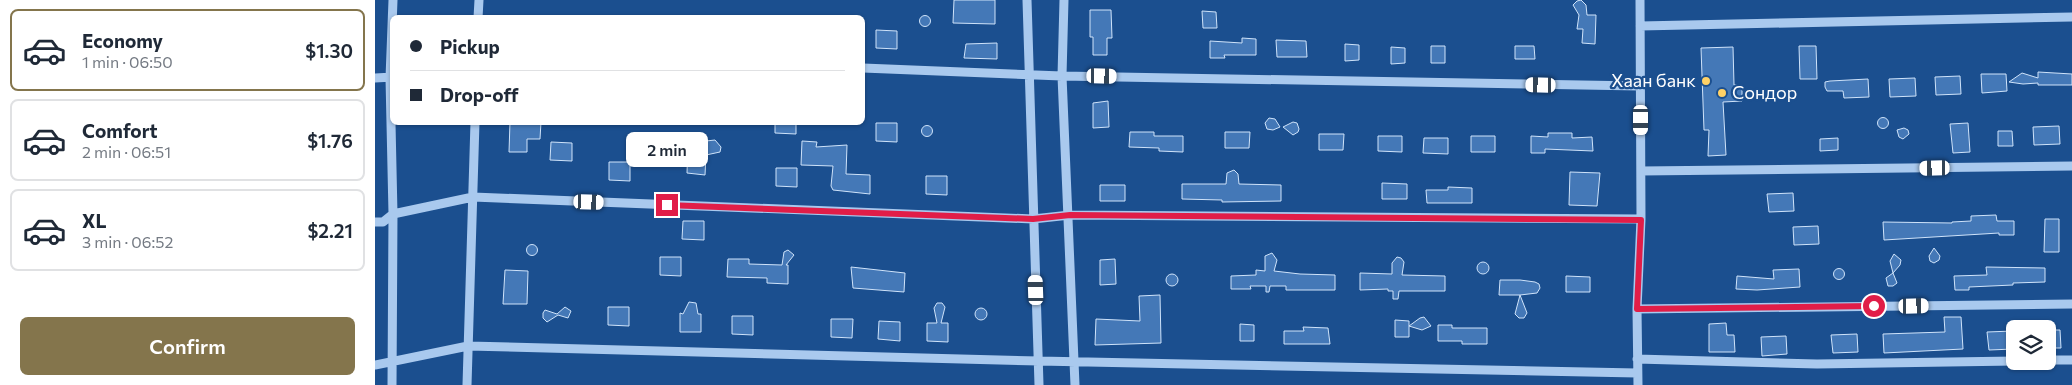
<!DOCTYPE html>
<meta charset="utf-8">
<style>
body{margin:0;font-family:Commissioner,sans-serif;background:#f6f6f7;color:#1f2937;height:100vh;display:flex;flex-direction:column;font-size:19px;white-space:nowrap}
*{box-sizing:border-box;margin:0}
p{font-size:16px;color:#747a83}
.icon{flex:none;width:28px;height:28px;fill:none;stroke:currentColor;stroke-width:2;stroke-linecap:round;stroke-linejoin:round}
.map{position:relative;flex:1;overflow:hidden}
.sheet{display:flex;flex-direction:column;background:#fff;width:375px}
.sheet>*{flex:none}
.guide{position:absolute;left:15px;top:15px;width:475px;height:110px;border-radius:8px;box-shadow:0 1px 4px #0004;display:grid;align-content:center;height:110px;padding:0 20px;background:#fff}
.tools{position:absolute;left:1631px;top:320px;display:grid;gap:10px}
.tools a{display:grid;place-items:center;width:50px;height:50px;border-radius:8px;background:#fff;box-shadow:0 1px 4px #0004;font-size:25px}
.end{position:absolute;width:22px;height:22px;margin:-11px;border:6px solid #e11d48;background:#fff;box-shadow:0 0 0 2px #fff}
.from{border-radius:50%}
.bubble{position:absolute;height:35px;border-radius:8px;background:#fff;box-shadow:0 1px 4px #0004;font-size:16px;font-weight:600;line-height:35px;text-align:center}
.car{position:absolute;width:15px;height:30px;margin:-15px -8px;border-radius:6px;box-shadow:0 0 4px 1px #0007;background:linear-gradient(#fff 24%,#345 0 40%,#fff 0 76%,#345 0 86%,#fff 0)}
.guide b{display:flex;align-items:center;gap:18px;height:48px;font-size:19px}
.guide b+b{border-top:1px solid #e0e1e3}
.guide i{width:12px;height:12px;background:#1f2937}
ul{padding:9px 0 0;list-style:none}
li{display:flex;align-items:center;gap:15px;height:82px;margin:0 10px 8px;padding:0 10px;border:2px solid #e0e1e3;border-radius:8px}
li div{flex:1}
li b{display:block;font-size:19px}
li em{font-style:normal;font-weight:600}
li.selected{border-color:#84754c}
li>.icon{width:45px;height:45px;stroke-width:1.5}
.action{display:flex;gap:10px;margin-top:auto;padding:10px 20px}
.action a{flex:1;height:58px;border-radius:8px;background:#84754c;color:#fff;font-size:20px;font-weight:600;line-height:58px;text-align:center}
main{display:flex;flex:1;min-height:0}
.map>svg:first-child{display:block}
.building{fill:#4478b7;stroke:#cfe3fa}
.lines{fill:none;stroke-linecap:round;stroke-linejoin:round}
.minor{stroke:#a9c9ee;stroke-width:9}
.route{stroke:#e11d48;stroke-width:6}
.poi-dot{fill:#ffd166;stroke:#1b4f8f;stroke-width:2}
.labels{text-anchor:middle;stroke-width:4.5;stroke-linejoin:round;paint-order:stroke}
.poi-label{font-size:18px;fill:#fff;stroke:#1b4f8f;text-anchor:end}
</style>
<main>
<section class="sheet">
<ul>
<li class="selected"><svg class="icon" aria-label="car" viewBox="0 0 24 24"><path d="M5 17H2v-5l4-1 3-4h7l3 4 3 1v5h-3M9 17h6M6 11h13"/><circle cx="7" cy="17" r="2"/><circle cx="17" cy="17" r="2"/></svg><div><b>Economy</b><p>1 min · 06:50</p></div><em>$1.30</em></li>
<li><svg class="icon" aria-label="car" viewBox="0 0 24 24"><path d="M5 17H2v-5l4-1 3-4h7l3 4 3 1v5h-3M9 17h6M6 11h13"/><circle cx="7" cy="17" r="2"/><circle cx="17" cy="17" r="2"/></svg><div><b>Comfort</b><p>2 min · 06:51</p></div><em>$1.76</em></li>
<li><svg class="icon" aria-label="car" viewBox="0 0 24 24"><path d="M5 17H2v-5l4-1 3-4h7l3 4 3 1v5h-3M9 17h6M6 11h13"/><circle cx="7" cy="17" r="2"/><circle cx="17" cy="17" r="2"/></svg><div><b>XL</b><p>3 min · 06:52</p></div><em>$2.21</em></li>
</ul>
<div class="action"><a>Confirm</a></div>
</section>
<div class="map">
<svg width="1697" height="385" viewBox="0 0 1697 385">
<rect width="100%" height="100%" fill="#1b4f8f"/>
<path class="building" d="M579,0H620V24L578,23Z
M1206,0L1211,5L1212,15H1221L1220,44L1207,43L1208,29H1202L1204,15L1198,5L1202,1Z
M715,10H736L737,38H732V55H718V37H715Z
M827,11L841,12L842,28H828Z
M544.5 21a5.5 5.5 0 1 1 11 0a5.5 5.5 0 1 1-11 0Z
M501,30L522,31V49L501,48Z
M867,38L881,39V55H849L850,58H835V41L867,43Z
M901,40L931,41L932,57H902Z
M622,43V59L589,58L591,44Z
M970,44L984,45V60L970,61Z
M1056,46H1070V63H1056Z
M1140,46H1159L1160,59H1140Z
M1424,46H1441L1442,79H1425Z
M1016,47L1030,48V63L1016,64Z
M1358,47L1359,85H1367V101L1348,102L1351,155L1333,156L1334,130H1329L1326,48Z
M1663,72L1697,74V85H1663V83L1648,84L1634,82L1647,73L1663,78Z
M1606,74H1631L1632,91L1607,93Z
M1585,76L1586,94L1561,95L1560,77Z
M1540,78L1541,96L1515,97L1514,79Z
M1493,79L1494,97L1469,98L1468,91H1452L1450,87V82L1455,81Z
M733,101L734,127L718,128V103Z
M1502.5 123a5.5 5.5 0 1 1 11 0a5.5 5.5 0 1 1-11 0Z
M894,118L900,119L905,127L898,130L892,129L890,123Z
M135,122H166L165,139H152V152H134Z
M400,122H421V134L400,133Z
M918,122L922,123L924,129L923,132L918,135L908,127Z
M501,123H522V142L501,141Z
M1593,123L1595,152L1578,153L1575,124Z
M546.5 131a5.5 5.5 0 1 1 11 0a5.5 5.5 0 1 1-11 0Z
M1684,126L1685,144L1659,145L1658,127Z
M1529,128L1533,130L1534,134L1528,139L1524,137L1522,130Z
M1623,131H1637L1638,146H1623Z
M755,132H779V136H808V152L784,151V148L754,147Z
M850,132H875L874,148H850Z
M1173,133H1197V138L1217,137L1218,151L1170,149V153H1156V136L1173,137Z
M944,134H969L968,150H944Z
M1003,136H1027V152L1003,151Z
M1096,136H1120V152H1096Z
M1049,138H1073V154L1048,153Z
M1463,138V150L1445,151V139Z
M340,140L346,147L345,152L331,155L330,175L312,173L313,143Z
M427,141L442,142L441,147L472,145L471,174L495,175V194L458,190L456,186L458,166L426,165Z
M176,142L197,143V161L175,160Z
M266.5 152a5.5 5.5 0 1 1 11 0a5.5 5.5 0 1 1-11 0Z
M234,162H255V181L234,180Z
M401,168H422V187L401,186Z
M859,170L863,174L864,184L906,185V201L847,202V200L807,199V184H851L852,173Z
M1195,172L1225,173L1222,206L1194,205Z
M551,176H572V195L551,194Z
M1007,183L1032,184V199H1007Z
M725,185H750V201H725Z
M1073,187L1097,188V203H1052L1051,190H1073Z
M1418,193L1419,211L1394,212L1392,194Z
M1621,215L1622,221H1639V235H1624V233L1509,240L1508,222L1577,223V222L1596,221V216Z
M1670,219H1684V252H1669Z
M308,221H329V240L307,239Z
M1443,226L1444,244L1419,245L1418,227Z
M151.5 250a5.5 5.5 0 1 1 11 0a5.5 5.5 0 1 1-11 0Z
M1559,248L1565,256L1564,260L1559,263L1555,261L1554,256Z
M413,250L419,255L411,265H413V284L392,283V278L352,277L353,259H374V264L407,265L409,252Z
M897,253L902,260L899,271L925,274L960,275V290H911V286H895L894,292H891V286H875L876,289H856V276L881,275V270L890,271V256Z
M1519,254L1526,260L1525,265L1518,273L1515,261Z
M285,257H306V276L285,275Z
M1022,257L1026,258L1029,262L1027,275L1070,276V291H1024L1023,299H1018V291H1013V289L985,290V273L1017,274V263Z
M740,259L741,284L725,285V260Z
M1102 268a6 6 0 1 1 12 0a6 6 0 1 1-12 0Z
M476,267L530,273L529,292L478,288Z
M1611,267L1670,268V282L1638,283V285L1594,287V290H1580L1579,276L1612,275Z
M1458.5 274a5.5 5.5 0 1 1 11 0a5.5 5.5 0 1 1-11 0Z
M1424,269L1425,287L1382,290L1361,289L1362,276L1399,279L1398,270Z
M130,270L153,271L152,304H128Z
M1518,273L1522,283L1518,286H1513L1511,278Z
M791 280a6 6 0 1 1 12 0a6 6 0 1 1-12 0Z
M1191,276L1215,277V292H1191Z
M1125,280H1145L1160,282L1164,284L1165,288L1162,293L1145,295L1152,313L1149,318H1144L1140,314L1145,295H1124Z
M785,295L786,343L720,345L721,319L765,321L764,296Z
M314,302L321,303L323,314H326V332H305V313L308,314Z
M562,303H567L570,307L566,323H573V342L552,341V323H562L559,308Z
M190,307L196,311L193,318L183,315L172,322L168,318V313L170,310L182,314Z
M233,307H254V326L233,325Z
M600 314a6 6 0 1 1 12 0a6 6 0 1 1-12 0Z
M357,316H378V335L357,334Z
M1049,317L1056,326L1047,330L1034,326V337H1020V320L1034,321V326L1045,318Z
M1569,317H1586L1588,349L1509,353L1508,334L1570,332Z
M456,319H478L477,338L456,337Z
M504,321L525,322V341L503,339Z
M1351,323L1352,335H1359L1360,352H1334V324Z
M865,324L879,325V341H865Z
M1063,325H1077V328H1112V344H1087V341H1063Z
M928,327L953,328L955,344H909V331H929Z
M1672,330H1685L1686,348H1672Z
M1638,331L1639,349L1614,350L1612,332Z
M1482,334L1483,352L1458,353L1456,335Z
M1411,336L1412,354L1387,356L1386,337Z"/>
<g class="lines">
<path class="minor" d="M652,0L664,385
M689,0L687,76L700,385
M103,18L104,0
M1265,26L1697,17
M488,68L687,76L1265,86
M0,78L18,77
M1266,171L1697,166
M0,222H8L18,214L98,197L658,219L695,215L1266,219
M1262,309L1697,304
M1262,359L1442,364L1640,361
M1672,360H1697
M0,365L93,346L664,361L1262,373
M17,385L18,214L15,78L18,0
M92,385L100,122
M1263,385L1262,309L1266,219L1265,0"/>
</g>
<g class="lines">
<path class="route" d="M292,205L658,219L695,215L1266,220L1262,309L1499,306"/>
</g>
<g class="poi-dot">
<circle cx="1331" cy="81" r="5"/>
<circle cx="1347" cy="93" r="5"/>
</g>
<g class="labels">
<g class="poi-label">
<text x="1321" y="87">Хаан банк</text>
<text x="1357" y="99" text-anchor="start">Сондор</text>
</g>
</g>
</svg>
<div class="tools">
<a><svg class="icon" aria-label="layers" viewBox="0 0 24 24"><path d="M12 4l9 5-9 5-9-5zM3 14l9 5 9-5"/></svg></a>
</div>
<i class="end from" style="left:1499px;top:306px"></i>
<i class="end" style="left:292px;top:205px"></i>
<div class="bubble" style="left:251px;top:132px;width:82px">2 min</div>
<i class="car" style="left:727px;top:76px;rotate:91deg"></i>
<i class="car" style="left:1166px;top:85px;rotate:271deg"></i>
<i class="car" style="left:1266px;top:120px;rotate:180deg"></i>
<i class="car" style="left:1560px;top:168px;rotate:269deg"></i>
<i class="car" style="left:214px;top:202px;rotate:92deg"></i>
<i class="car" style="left:661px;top:290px;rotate:358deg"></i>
<i class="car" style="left:1539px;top:306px;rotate:89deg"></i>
<div class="guide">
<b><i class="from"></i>Pickup</b>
<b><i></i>Drop-off</b>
</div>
</div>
</main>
